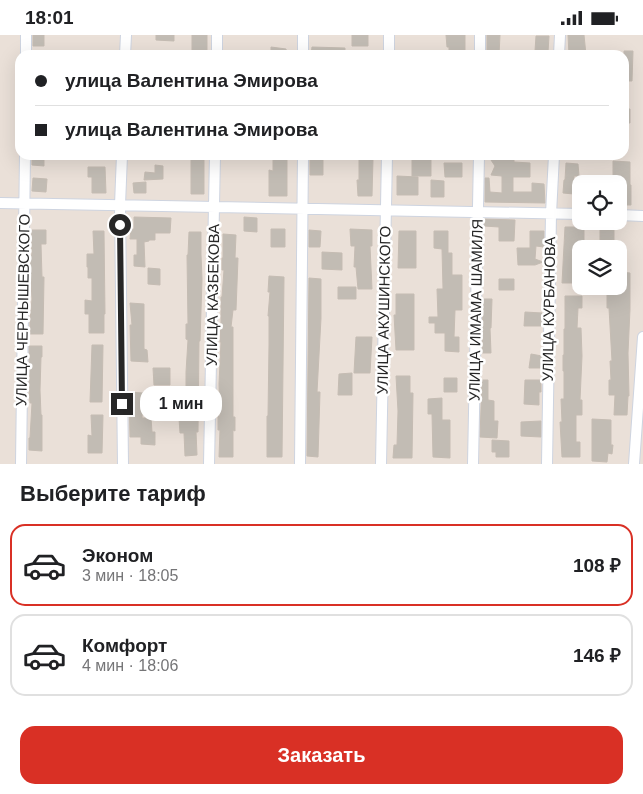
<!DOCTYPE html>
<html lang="ru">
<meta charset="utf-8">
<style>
body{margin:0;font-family:Helvetica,sans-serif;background:#f2f2f2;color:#202124;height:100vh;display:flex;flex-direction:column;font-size:19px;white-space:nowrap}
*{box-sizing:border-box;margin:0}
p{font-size:16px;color:#757577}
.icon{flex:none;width:28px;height:28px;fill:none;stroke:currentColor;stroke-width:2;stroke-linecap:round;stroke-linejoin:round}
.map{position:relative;height:429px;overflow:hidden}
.drawer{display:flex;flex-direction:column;background:#fff;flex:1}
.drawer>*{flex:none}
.guide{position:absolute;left:15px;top:15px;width:614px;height:110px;border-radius:15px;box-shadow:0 5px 20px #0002;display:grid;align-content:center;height:110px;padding:0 20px;background:#fff}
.fabs{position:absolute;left:572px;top:140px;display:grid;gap:10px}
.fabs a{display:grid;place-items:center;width:55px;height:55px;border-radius:10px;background:#fff;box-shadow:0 5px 20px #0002;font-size:25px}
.end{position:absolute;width:22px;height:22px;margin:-11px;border:6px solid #272727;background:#fff;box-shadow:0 0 0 2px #fff}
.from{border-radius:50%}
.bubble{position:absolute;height:35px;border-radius:15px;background:#fff;box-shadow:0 5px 20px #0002;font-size:16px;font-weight:800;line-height:35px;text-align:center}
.guide b{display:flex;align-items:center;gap:18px;height:48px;font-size:19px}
.guide b+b{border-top:1px solid #e0e0e0}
.guide i{width:12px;height:12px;background:#202124}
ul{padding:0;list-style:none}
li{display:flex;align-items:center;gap:15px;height:82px;margin:0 10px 8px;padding:0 10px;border:2px solid #e0e0e0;border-radius:15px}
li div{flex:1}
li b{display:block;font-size:19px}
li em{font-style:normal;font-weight:800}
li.current{border-color:#d93025}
li>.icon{width:45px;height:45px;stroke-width:1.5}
h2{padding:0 20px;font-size:22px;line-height:60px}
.button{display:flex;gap:10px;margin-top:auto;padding:10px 20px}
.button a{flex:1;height:58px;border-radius:15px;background:#d93025;color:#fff;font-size:20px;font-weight:800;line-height:58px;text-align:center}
.status{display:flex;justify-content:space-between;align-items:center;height:35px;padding:0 25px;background:#fff;direction:ltr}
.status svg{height:14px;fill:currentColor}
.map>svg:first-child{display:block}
.building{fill:#c2bcb4;stroke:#c5bcb3}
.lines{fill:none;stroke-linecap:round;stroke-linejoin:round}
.minor-casing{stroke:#ced4e0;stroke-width:12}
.minor{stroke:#fff;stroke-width:10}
.route{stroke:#272727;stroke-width:6}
.labels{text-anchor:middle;stroke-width:5;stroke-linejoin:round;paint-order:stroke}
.street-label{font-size:15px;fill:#272727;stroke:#fff}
</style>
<div class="status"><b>18:01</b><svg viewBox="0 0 49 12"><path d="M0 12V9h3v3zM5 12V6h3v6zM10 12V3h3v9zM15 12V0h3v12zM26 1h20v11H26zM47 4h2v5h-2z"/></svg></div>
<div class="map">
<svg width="643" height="429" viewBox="0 0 643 429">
<rect width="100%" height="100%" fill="#eae0d8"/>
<path class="building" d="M33,0H44V11H33Z
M156,0H174V6L156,5Z
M192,0H207V20H192Z
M352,0H368V11H352Z
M446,0H465V20H449V12H447Z
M487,0H500L499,20H487Z
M568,0H584L586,20H569Z
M536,1H549L548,17L535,16Z
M271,12L286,14L287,20H271Z
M312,12L345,13V20H311Z
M624,16H633L632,46H624Z
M624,74H630V88H624Z
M32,120H44V131L32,130Z
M191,120H204V159H191Z
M273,120H287V161H269V135L273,136Z
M310,120H323V140H310Z
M493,121L514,122V127L530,128V142H513V157H532V148L544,149L545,168L485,167V143H489L490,157L502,158V141L491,140L495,131L491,125Z
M359,124H373L372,161H358L357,145H359Z
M412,124H431V141H412Z
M613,126L630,127V150H631V170H619V141H613Z
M444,128H462V142H445Z
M566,128L578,129L579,141H574V159L563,158L564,145H565Z
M155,130L163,131V144L144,145L145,137L155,138Z
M88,132H105L106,158H92V142H88Z
M397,141L418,142V160H397Z
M33,143L47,144L46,157L32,156Z
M431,145L444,146V162H431Z
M146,147V158H134L133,148Z
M134,182L171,183L170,198H155V205H149V206L144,207L145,232L134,231V220H137V204H130L131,194H134Z
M244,182L257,183V197L244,196Z
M485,184L515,185L514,206H499V192L484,191Z
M565,192H584V209H578L579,248H562Z
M271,194H285V212H271Z
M350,194L372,195V211H370L372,254H358L356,232H354L355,211H351Z
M600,194L614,195V214H602L601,207H600Z
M31,195H46V209H41L42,242H44L43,299H30V286L32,264L30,231L31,220H32Z
M309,195L321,196L320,212H309Z
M93,196H104L105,279H104V298H89V279H85V265L92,266V243H88V232H87V219H94Z
M399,196H416V233H398Z
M434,196H448V218H452V240H462V275H455L454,302H459V317L445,316V298H435V288H429V282H438L437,254H443L442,214L434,213Z
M530,196H544V212L536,211L535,224L543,227L535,230H518L517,213H530Z
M189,197H201V220L202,244L200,306H199L198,397H196L197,420L185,421L184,398H180L179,383H185L186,381V337L188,305L186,304V289H188L187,220H188Z
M223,199L236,200L235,223H238L236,275H233L231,292H233V382H235V396L233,395V422H219L220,395H218V381H220L219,349L221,307H220V292H221V262H222L224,235H222V223H223Z
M322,217L342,218V235L322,234Z
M148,233L160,234V250L148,249Z
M619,237L630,238V274L628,318L629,361H628L627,380H614L615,360H609V345H611L610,326H612L609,273H607V253H611V251H619Z
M269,241L284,242L282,422H267V381H268L269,310V281H268L270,257H268Z
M309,243L321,244V283L317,357H320L318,422L307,421Z
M499,244H514V255H499Z
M338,252H356V264H338Z
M396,259H414V315H396L394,280H396Z
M565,261H582V273H578L577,293H581L582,321L580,365H582V380H576V407H580V422H562L560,387H562L561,364H564V336H563V320H564V294H565Z
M483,264H492L491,293H490L491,318H482Z
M130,268L144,269V314L147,315L148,327L131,326L130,290H132Z
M525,277L542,278V291H524Z
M356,302H372L370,338H354Z
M92,310H103L102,367H90Z
M29,311H42V322H41L40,355L41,380H42V416L29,415V403H30L32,368H30L29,355Z
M531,319L542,321L541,333H529Z
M153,333H170V350H154Z
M352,338V360H338L339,339Z
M396,341H410V358H413L412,423H393L394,410H397L398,376Z
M444,343H457V357H444Z
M482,345H488V365L494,366V386H498L497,403L480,402Z
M525,345H541V357H539V370L524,369Z
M129,357L143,358L142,383H151L152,397H155V410L141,409V402H130Z
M442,363V385H450V423L433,422L432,379H428V364Z
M91,380H103L102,418H88V400L92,401Z
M592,384L611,385V410H613L612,419L608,418L607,427L592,426Z
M541,386V402L521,401V387Z
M492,405L509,406V422H496V417H492Z"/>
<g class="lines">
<defs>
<path id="minor" d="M26,20V0
M125,20L126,0
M217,20V0
M303,20V0
M389,20V0
M480,20V0
M559,20L560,0
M122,120L120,170L123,429
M0,168L581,179
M619,180L643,181
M21,429L25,120
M209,429L215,120
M300,429L303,120
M381,429L387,120
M473,429L479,120
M547,429L551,179L554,120
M634,429L643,302"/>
</defs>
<use href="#minor" class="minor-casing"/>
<use href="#minor" class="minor"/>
</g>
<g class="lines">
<path class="route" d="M120,190L122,369"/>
</g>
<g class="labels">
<g class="street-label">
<text transform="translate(213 260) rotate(-89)" y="5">УЛИЦА КАЗБЕКОВА</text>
<text transform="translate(549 274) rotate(-89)" y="5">УЛИЦА КУРБАНОВА</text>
<text transform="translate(23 275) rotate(-89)" y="5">УЛИЦА ЧЕРНЫШЕВСКОГО</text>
<text transform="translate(384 275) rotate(-89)" y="5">УЛИЦА АКУШИНСКОГО</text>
<text transform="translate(476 275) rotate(-89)" y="5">УЛИЦА ИМАМА ШАМИЛЯ</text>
</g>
</g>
</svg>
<div class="fabs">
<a><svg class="icon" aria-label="locate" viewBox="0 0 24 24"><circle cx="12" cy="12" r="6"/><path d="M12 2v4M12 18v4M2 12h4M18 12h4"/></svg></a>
<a><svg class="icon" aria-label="layers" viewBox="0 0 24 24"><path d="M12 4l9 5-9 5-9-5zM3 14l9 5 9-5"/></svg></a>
</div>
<i class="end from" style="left:120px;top:190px"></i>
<i class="end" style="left:122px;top:369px"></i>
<div class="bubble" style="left:140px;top:351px;width:82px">1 мин</div>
<div class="guide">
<b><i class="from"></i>улица Валентина Эмирова</b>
<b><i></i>улица Валентина Эмирова</b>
</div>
</div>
<section class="drawer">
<h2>Выберите тариф</h2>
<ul>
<li class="current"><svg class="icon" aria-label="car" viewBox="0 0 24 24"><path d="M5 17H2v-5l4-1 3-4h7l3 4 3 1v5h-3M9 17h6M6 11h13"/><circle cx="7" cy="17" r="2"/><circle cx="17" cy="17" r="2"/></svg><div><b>Эконом</b><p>3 мин · 18:05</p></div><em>108 ₽</em></li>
<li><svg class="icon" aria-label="car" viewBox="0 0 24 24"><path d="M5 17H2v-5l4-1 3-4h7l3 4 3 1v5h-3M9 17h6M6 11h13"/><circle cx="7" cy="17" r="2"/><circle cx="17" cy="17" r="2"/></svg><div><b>Комфорт</b><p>4 мин · 18:06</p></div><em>146 ₽</em></li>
</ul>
<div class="button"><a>Заказать</a></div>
</section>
